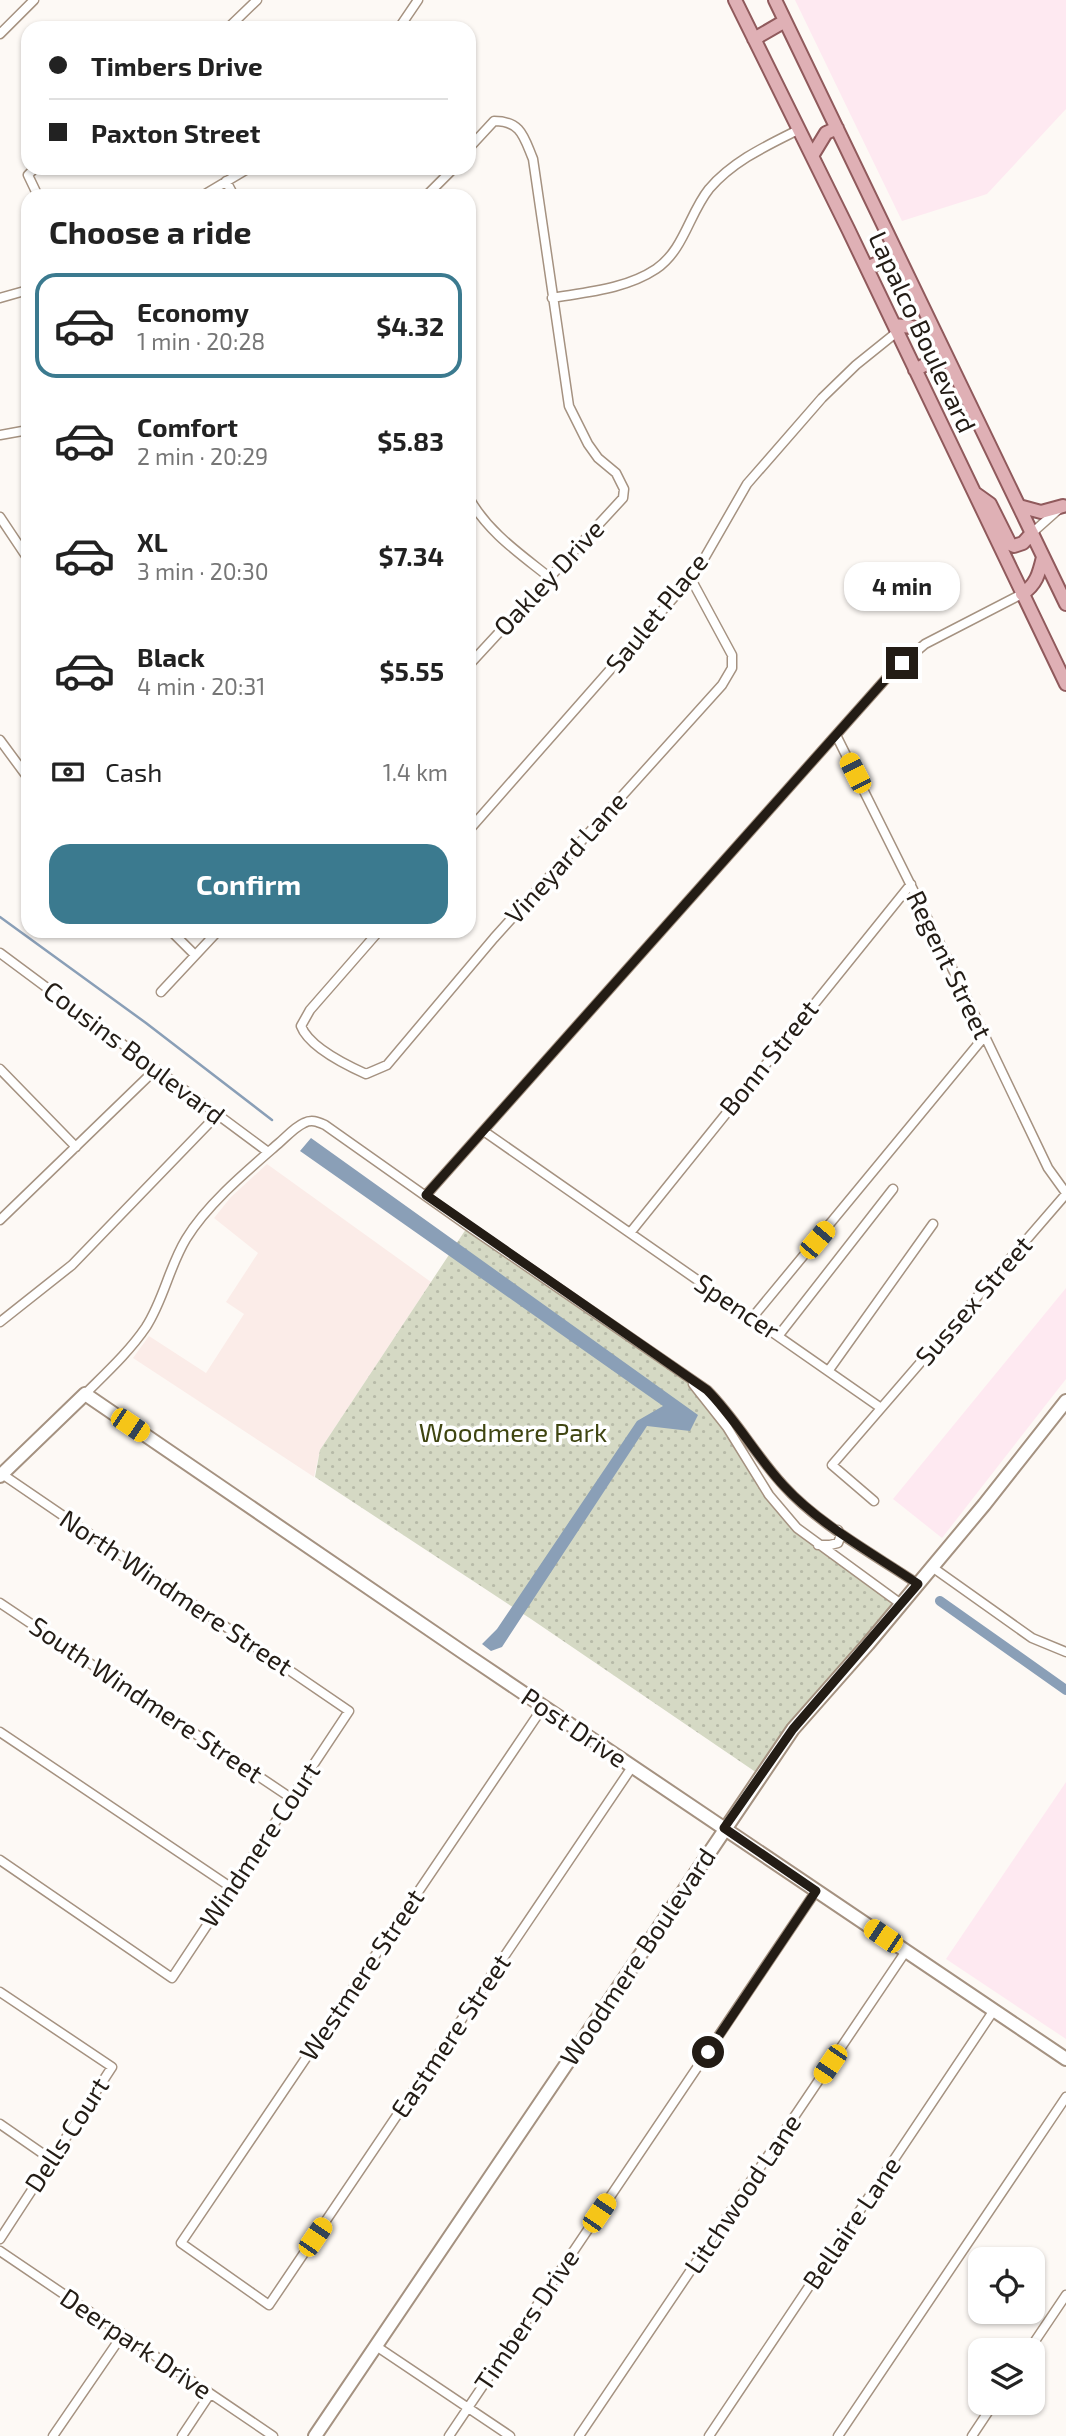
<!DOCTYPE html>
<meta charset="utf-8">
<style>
body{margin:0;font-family:"Exo 2",sans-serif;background:#f6f6f6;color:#222;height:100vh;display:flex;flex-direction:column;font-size:26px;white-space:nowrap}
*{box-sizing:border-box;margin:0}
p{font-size:23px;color:#767676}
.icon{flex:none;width:38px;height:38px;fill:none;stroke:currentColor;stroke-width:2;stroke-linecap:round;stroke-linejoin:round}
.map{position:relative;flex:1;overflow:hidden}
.details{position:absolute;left:21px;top:189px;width:455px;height:749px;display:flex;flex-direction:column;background:#fff;border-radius:21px;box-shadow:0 2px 5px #0004}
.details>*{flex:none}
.banner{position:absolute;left:21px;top:21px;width:455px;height:154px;border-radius:21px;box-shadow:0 2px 5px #0004;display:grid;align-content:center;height:154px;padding:0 28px;background:#fff}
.buttons{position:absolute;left:968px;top:2247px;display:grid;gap:14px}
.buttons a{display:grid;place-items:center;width:77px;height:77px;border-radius:14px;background:#fff;box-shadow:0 2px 5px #0004;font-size:35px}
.end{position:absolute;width:32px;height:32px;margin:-16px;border:9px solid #231c15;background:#fff;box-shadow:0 0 0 4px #fff}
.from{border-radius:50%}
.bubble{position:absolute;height:49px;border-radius:21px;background:#fff;box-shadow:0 2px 5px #0004;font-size:23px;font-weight:700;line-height:49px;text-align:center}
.car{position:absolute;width:21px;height:42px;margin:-21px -10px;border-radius:9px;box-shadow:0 0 5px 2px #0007;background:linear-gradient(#f5c518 24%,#345 0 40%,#f5c518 0 76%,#345 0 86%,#f5c518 0)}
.banner b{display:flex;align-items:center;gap:24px;height:66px;font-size:26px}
.banner b+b{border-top:2px solid #e0e0e0}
.banner i{width:18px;height:18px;background:#222}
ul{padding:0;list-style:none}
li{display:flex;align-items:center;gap:21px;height:105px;margin:0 14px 10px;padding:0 14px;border:4px solid transparent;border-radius:21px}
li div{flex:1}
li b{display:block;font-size:26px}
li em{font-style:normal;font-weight:700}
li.selected{border-color:#3b7a8f}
li>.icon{width:63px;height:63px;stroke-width:1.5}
h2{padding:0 28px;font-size:32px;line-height:84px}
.pay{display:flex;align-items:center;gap:18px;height:77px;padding:0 28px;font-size:26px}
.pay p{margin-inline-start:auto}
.primary-button{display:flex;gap:14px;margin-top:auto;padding:14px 28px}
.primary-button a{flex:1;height:80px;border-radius:21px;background:#3b7a8f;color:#fff;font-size:28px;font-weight:700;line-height:80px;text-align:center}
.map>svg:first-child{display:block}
.commercial{fill:#fee9f1}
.education{fill:#fbece8}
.park{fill:url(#park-dots)}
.water{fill:#8a9fb7}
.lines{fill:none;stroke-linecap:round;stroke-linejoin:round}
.stream{stroke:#8a9fb7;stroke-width:2.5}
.canal{stroke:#8a9fb7;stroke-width:10}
.street-casing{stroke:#a59281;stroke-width:11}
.secondary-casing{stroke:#a59281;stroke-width:16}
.primary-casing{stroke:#905a5c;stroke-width:16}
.street{stroke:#fff;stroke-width:8}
.secondary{stroke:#fff;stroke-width:12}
.primary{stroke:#dfb0b5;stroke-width:12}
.route{stroke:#231c15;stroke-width:9}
.labels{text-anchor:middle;stroke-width:7;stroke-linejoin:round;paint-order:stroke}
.street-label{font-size:26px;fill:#231c15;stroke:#fff}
.park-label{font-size:26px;fill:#3f4511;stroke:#fff}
</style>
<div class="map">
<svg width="1066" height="2436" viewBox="0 0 1066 2436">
<defs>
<pattern id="park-dots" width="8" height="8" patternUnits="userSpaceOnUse" patternTransform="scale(1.75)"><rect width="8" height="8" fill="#d5d9c4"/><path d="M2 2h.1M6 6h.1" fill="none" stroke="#b7baa8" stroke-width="1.8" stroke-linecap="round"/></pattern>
</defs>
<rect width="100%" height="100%" fill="#fdf9f5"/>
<path class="commercial" d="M795,0H1066V109L987,194L902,221Z
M1066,1288V1379L942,1538L893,1499Z
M1066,1782V2039L946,1959Z"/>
<path class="education" d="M267,1164L431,1282L320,1450L314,1477L133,1358L149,1336L206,1373L244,1314L226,1302L258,1253L214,1218L231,1197Z"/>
<path class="park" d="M468,1226L686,1377L703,1395L782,1513L901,1604L760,1775L531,1619L315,1477L320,1450Z"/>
<path class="water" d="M311,1138L698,1415L690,1431L647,1426L502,1647L491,1651L482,1644L497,1629L637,1421L663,1406L300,1151Z"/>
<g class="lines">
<path class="stream" d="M0,917L146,1023L272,1120"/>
<path class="canal" d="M940,1601L1066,1690"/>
<defs>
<path id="street" d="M228,28L257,0
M399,28L418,0
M0,34L34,0
M469,148L494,121C522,121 524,138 533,159L569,406L588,444L598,458L616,473L624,489L623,498L469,665
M35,168L28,175L38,196
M226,181L234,196
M202,196L249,168
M426,196L454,168
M0,298L28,290
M552,298C587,292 626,289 656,269C684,250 689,214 709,189C733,161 766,146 798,130
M0,435L28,430
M469,498C488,532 519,553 549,577
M0,517L28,559
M1032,533L1059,509
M836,735L956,976L1048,1168L1066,1193
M0,740L28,778
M469,830L697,571L747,484L822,398L856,365L897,332
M171,931L195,955
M379,931L310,1010L301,1026C309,1047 346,1065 366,1074L387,1065L494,938L722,685L732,668V655L691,579
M0,953L268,1152
M161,992L218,931
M0,1069L76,1147
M485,1132L881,1408
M426,1195L892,672L925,644L1022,594
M0,1220L156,1069
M630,1233L911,884
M752,1318L984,1037
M0,1322L72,1265L217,1115
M779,1335L893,1189
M829,1370L933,1224
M693,1384L727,1427L769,1495L797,1528L901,1604
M85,1394C106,1373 129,1352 146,1327C164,1299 169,1267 186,1239C207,1204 248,1170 279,1143C287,1136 295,1127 304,1123C312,1119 318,1122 325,1125L468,1226L707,1390C736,1419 756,1456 784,1486C818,1524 875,1555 918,1584
M874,1501L832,1465L1066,1194
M818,1545H830L838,1543L841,1535L838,1530
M932,1567L1032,1638L1066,1652
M0,1603L291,1798
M543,1707L181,2243L269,2305L632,1767
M0,1732L232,1888
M0,1860L172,1978L349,1711L2,1474
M0,1992L112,2067L0,2239
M0,2124L52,2160
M0,2251L273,2436
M376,2346L510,2436
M1029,2350L1066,2295
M53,2436L123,2334
M182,2436L210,2394
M449,2436L816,1891
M579,2436L906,1951
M709,2436L994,2010
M838,2436L1066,2097
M972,2436L994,2403"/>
<path id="secondary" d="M0,1476L85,1394L464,1653L1066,2059
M315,2436L793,1729L868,1644L984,1505L1066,1401"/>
<path id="primary" d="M735,0L848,229L1066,684
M775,0L1066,604
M754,39L785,21
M812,156L826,133L837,128
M867,268L897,254
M894,325L912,327L937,338
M915,370L945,354
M976,494L990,504L1010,544L1014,546L1023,543L1032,533
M1019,506L1041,512L1063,506
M1022,594C1036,585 1039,574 1043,557"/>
</defs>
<use href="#street" class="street-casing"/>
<use href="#secondary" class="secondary-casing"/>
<use href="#primary" class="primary-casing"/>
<use href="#street" class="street"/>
<use href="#secondary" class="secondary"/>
<use href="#primary" class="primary"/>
</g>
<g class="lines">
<path class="route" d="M708,2052L816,1891L724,1828L793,1729L918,1584C874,1554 820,1525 784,1486C756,1456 736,1419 707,1390L426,1195L892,672L902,663"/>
</g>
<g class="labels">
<g class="street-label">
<text transform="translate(922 332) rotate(65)" y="9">Lapalco Boulevard</text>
<text transform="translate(549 578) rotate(-47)" y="9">Oakley Drive</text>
<text transform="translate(657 613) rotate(-51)" y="9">Saulet Place</text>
<text transform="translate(566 858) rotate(-48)" y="9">Vineyard Lane</text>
<text transform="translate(949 965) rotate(64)" y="9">Regent Street</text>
<text transform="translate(134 1053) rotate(37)" y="9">Cousins Boulevard</text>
<text transform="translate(769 1058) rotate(-51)" y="9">Bonn Street</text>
<text transform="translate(974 1301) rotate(-49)" y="9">Sussex Street</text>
<text transform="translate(737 1307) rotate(34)" y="9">Spencer</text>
<text transform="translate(176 1593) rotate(34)" y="9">North Windmere Street</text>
<text transform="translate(146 1700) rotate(34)" y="9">South Windmere Street</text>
<text transform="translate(574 1728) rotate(34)" y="9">Post Drive</text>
<text transform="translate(260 1845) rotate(-56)" y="9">Windmere Court</text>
<text transform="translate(638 1957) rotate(-56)" y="9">Woodmere Boulevard</text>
<text transform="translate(362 1975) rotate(-56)" y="9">Westmere Street</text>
<text transform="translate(451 2036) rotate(-56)" y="9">Eastmere Street</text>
<text transform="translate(67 2135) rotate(-57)" y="9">Dells Court</text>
<text transform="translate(743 2194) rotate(-56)" y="9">Litchwood Lane</text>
<text transform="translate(852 2223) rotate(-56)" y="9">Bellaire Lane</text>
<text transform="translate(527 2320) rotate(-56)" y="9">Timbers Drive</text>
<text transform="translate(136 2344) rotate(34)" y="9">Deerpark Drive</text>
</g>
<g class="park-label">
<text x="513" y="1442">Woodmere Park</text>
</g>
</g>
</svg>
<div class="buttons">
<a><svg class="icon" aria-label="locate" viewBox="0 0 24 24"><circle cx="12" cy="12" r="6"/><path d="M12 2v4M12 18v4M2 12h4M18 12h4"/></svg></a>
<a><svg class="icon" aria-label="layers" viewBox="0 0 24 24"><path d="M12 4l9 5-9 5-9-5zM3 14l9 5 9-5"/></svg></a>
</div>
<i class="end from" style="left:708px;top:2052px"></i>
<i class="end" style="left:902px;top:663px"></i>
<div class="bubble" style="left:844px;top:562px;width:116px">4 min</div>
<i class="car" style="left:855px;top:773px;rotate:333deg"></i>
<i class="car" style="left:817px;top:1240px;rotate:40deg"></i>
<i class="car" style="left:130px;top:1425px;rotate:124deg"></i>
<i class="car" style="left:883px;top:1936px;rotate:304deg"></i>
<i class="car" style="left:830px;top:2064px;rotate:214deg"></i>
<i class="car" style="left:599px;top:2213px;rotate:34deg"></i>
<i class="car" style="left:315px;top:2237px;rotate:34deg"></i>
<div class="banner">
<b><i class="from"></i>Timbers Drive</b>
<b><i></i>Paxton Street</b>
</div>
<section class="details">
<h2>Choose a ride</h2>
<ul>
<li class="selected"><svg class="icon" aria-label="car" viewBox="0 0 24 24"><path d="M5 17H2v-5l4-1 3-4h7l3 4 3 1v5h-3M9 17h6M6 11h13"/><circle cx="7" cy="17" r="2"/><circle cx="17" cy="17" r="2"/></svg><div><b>Economy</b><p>1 min · 20:28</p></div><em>$4.32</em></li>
<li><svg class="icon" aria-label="car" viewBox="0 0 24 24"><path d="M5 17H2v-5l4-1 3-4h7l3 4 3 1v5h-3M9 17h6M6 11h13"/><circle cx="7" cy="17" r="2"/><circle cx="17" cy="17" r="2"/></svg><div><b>Comfort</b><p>2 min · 20:29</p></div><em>$5.83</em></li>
<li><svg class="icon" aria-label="car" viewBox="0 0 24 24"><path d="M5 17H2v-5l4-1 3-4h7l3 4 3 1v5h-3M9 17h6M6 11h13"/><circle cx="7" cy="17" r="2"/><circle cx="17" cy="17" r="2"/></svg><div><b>XL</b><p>3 min · 20:30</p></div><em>$7.34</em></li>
<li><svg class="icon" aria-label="car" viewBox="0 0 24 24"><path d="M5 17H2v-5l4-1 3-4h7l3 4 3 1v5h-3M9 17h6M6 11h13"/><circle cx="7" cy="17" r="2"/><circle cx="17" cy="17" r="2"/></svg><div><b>Black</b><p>4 min · 20:31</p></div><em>$5.55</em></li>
</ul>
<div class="pay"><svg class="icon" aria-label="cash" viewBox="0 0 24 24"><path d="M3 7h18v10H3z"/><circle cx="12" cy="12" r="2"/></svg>Cash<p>1.4 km</p></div>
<div class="primary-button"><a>Confirm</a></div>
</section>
</div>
